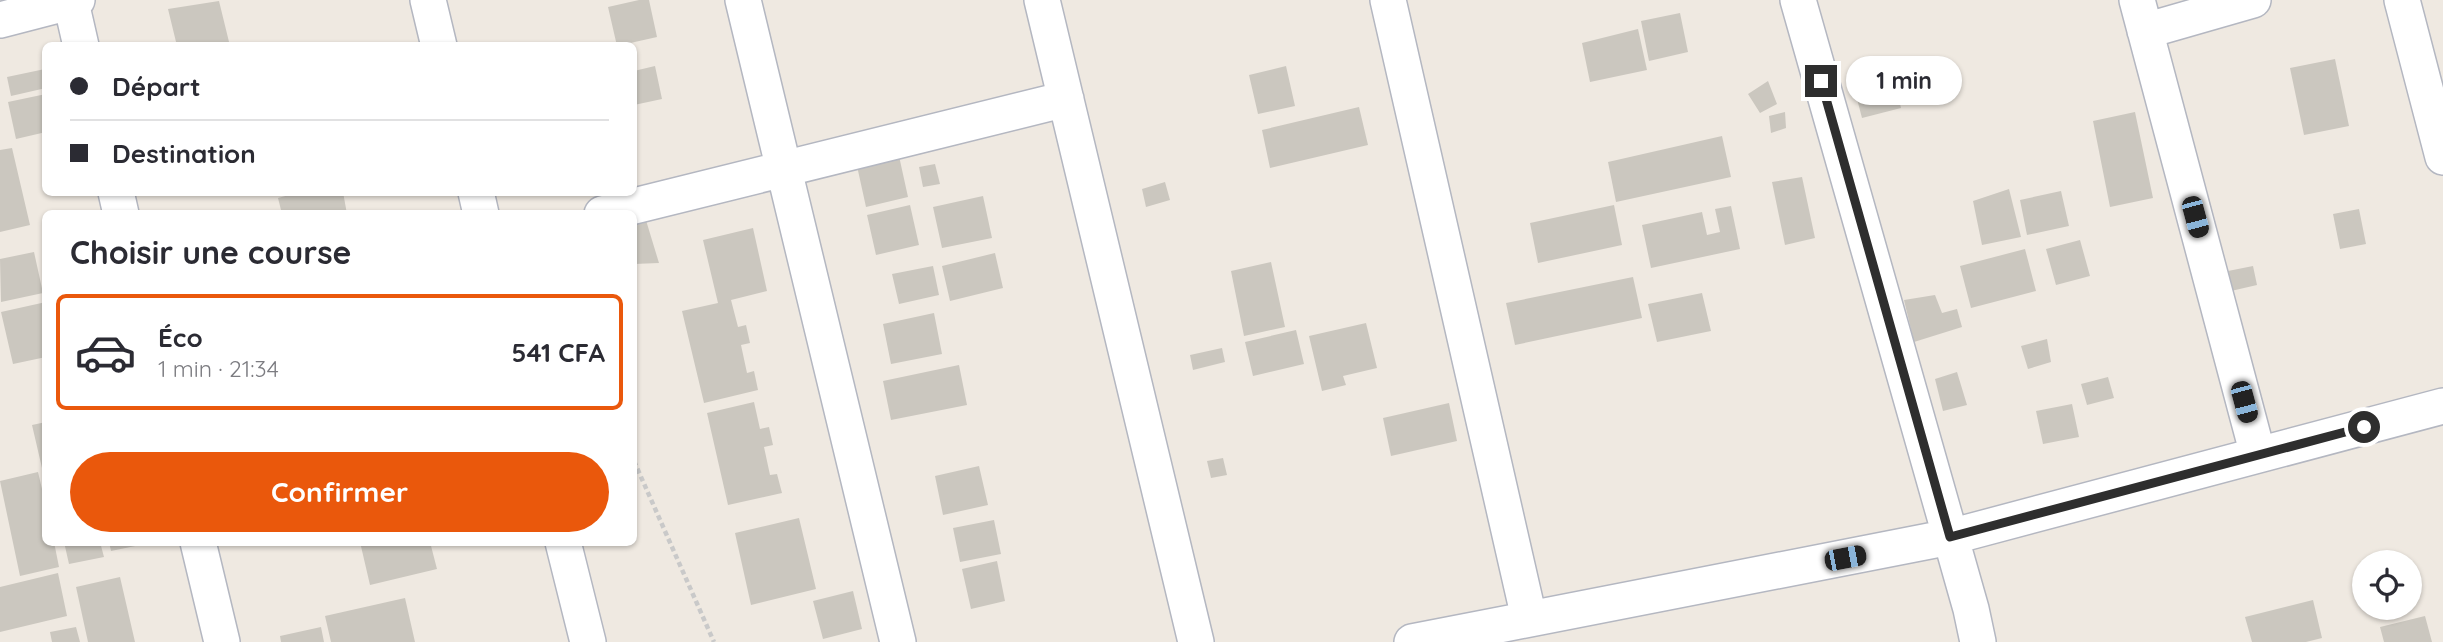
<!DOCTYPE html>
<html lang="fr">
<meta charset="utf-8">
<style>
body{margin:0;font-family:Quicksand,sans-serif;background:#f2f2f3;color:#2b2b33;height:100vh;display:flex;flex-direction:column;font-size:26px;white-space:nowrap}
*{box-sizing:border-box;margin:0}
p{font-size:23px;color:#7c7c81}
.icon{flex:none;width:38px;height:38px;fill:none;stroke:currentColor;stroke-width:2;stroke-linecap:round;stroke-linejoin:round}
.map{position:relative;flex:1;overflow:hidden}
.drawer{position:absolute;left:42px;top:210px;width:595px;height:336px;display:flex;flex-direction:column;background:#fff;border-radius:10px;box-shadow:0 2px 5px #0004}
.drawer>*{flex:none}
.banner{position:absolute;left:42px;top:42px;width:595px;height:154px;border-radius:10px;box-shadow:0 2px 5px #0004;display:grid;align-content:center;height:154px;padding:0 28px;background:#fff}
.tools{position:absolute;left:2352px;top:550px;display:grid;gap:14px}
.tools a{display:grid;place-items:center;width:70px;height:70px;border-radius:50%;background:#fff;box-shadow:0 2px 5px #0004;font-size:35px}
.end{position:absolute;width:32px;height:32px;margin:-16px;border:9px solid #2e2e2e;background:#fff;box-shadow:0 0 0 4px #fff}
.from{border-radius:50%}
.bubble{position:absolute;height:49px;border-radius:24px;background:#fff;box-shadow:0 2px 5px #0004;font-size:23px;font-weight:700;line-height:49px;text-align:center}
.car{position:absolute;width:21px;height:42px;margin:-21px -10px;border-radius:9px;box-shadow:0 0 5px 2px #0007;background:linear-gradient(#222 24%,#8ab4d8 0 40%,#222 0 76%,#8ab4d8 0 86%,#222 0)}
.banner b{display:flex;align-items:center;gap:24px;height:66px;font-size:26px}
.banner b+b{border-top:2px solid #e1e1e2}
.banner i{width:18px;height:18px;background:#2b2b33}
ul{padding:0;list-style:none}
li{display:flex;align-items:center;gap:21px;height:116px;margin:0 14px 10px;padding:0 14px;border:4px solid #e1e1e2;border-radius:10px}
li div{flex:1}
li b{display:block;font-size:26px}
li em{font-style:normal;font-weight:700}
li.selected{border-color:#ea580c}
li>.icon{width:63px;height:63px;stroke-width:1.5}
h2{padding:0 28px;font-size:32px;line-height:84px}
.button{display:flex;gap:14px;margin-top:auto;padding:14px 28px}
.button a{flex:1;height:80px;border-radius:42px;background:#ea580c;color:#fff;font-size:28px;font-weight:700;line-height:80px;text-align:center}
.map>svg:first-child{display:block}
.building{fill:#cbc7bf}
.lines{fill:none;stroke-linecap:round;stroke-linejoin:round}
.minor-casing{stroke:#b4b7c1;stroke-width:38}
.path{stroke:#c9c9c9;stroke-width:4.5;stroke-dasharray:5 3.5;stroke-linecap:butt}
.minor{stroke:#fff;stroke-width:35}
.route{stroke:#2e2e2e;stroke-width:9}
</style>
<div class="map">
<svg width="2443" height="642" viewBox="0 0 2443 642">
<rect width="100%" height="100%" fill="#efe9e1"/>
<path class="building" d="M639,0H649L657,37L617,46L608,7Z
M219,1L230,46H177L168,9Z
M1680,13L1688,52L1649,61L1641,21Z
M1638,29L1647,70L1590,82L1582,43Z
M2335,59L2349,126L2304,135L2290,68Z
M655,66L662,99L634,105V71Z
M1286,66L1295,106L1258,114L1249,75Z
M1891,66L1901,108L1862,118L1851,76Z
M45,69L46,88L11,96L7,77Z
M1768,81L1777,104L1760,113L1748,94Z
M46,94V132L16,139L8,102Z
M1359,107L1368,145L1270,168L1262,130Z
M1785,112L1786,128L1771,133L1769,116Z
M2135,112L2153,198L2110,207L2093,121Z
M1722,136L1731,177L1616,202L1608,162Z
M12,148L30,225L0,232V150Z
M899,156L908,197L866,207L857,166Z
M935,164L940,184L923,187L919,167Z
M1802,177L1815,238L1785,245L1772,182Z
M1165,182L1170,200L1146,207L1142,189Z
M2009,189L2021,237L1982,245L1973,201Z
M2061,191L2069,226L2027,235L2020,200Z
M300,192H343L347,214H282L278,198Z
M983,196L992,238L942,248L933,207Z
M910,205L919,245L876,255L867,215Z
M1614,205L1622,245L1538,263L1530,223Z
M1731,206L1740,249L1651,268L1642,225L1702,212L1707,235L1720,232L1715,209Z
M2359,209L2366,244L2340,249L2333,214Z
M645,217L659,263L634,264V220Z
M753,228L767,291L731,300L738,327L746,325L750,343L741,345L747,373L754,371L758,390L704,403L682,311L718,303L703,240Z
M2080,240L2090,276L2056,285L2046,249Z
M2025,249L2036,291L1971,308L1960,266Z
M34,252L43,293L1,302L0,259Z
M995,253L1003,288L950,301L942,266Z
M1271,262L1285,327L1244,336L1231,271Z
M933,266L939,295L899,304L892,274Z
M2253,266L2257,285L2231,291L2228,271Z
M1633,277L1642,318L1515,345L1506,303Z
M1702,293L1711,331L1657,342L1648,304Z
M1935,295L1942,313L1957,309L1962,327L1914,342L1904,300Z
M46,302V357L13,364L1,312Z
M934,313L942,354L891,364L883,324Z
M1366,323L1377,368L1343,376L1346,385L1322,391L1309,336Z
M1296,330L1304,364L1253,376L1245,342Z
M2047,339L2051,362L2028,369L2021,346Z
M1222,348L1225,362L1193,370L1190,355Z
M959,365L967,405L891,420L883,381Z
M1957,372L1967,405L1943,411L1935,379Z
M2108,377L2114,398L2087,405L2081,384Z
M754,402L760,429L769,427L773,445L764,447L770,475L777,474L782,493L728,505L707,413Z
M1449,403L1457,441L1391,456L1383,418Z
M2072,404L2079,437L2043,444L2036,411Z
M46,422V467L42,468L32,425Z
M1223,458L1227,475L1211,478L1207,461Z
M979,466L988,505L943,515L935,476Z
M38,472L46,506V542H54L59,567L20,576L0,481Z
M799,518L816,589L751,605L735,533Z
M994,520L1001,554L960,562L953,528Z
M64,542H100L104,557L69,564Z
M109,542H145V544L111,551Z
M360,542H409L410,545L430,542L437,569L370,585Z
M997,561L1005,601L971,609L962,569Z
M58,573L67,616L0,632V587Z
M120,577L135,642H88L76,587Z
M853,591L862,629L823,639L813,601Z
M405,598L415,642H331L325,616Z
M2313,600L2322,638L2306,642H2252L2245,617Z
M2425,616L2432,642H2384L2380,627Z
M76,627L80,642H52L50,632Z
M321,627L324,642H281L280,636Z"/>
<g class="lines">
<defs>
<path id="minor" d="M428,0L439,46
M743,0L898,642
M1042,0L1196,642
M1388,0L1529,618
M1798,0L1971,609L1978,642
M2137,0L2258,455
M2402,0L2443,157
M71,2L81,46
M0,20L77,0
M2145,31L2253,0
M116,192L121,214
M476,192L481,214
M602,214L1066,99
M198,542L222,642
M563,542L588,642
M1412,642L1950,537L2443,406"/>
</defs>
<use href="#minor" class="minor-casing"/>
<path class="path" d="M634,461L714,642"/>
<use href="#minor" class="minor"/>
</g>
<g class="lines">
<path class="route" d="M1821,81L1950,537L2364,427"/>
</g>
</svg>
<div class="tools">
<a><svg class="icon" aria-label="locate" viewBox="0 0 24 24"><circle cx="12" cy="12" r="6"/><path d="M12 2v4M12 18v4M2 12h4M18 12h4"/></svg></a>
</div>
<i class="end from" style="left:2364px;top:427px"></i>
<i class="end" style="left:1821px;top:81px"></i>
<div class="bubble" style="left:1846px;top:56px;width:116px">1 min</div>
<i class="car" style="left:2195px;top:217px;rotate:165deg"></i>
<i class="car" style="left:2244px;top:402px;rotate:165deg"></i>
<i class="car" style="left:1845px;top:558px;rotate:79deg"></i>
<div class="banner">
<b><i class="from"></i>Départ</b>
<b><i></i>Destination</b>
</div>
<section class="drawer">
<h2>Choisir une course</h2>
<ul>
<li class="selected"><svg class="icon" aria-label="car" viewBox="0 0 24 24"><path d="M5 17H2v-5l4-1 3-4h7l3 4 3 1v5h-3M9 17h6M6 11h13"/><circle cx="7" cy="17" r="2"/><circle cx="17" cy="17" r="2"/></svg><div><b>Éco</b><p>1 min · 21:34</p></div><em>541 CFA</em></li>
</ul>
<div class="button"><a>Confirmer</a></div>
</section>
</div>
